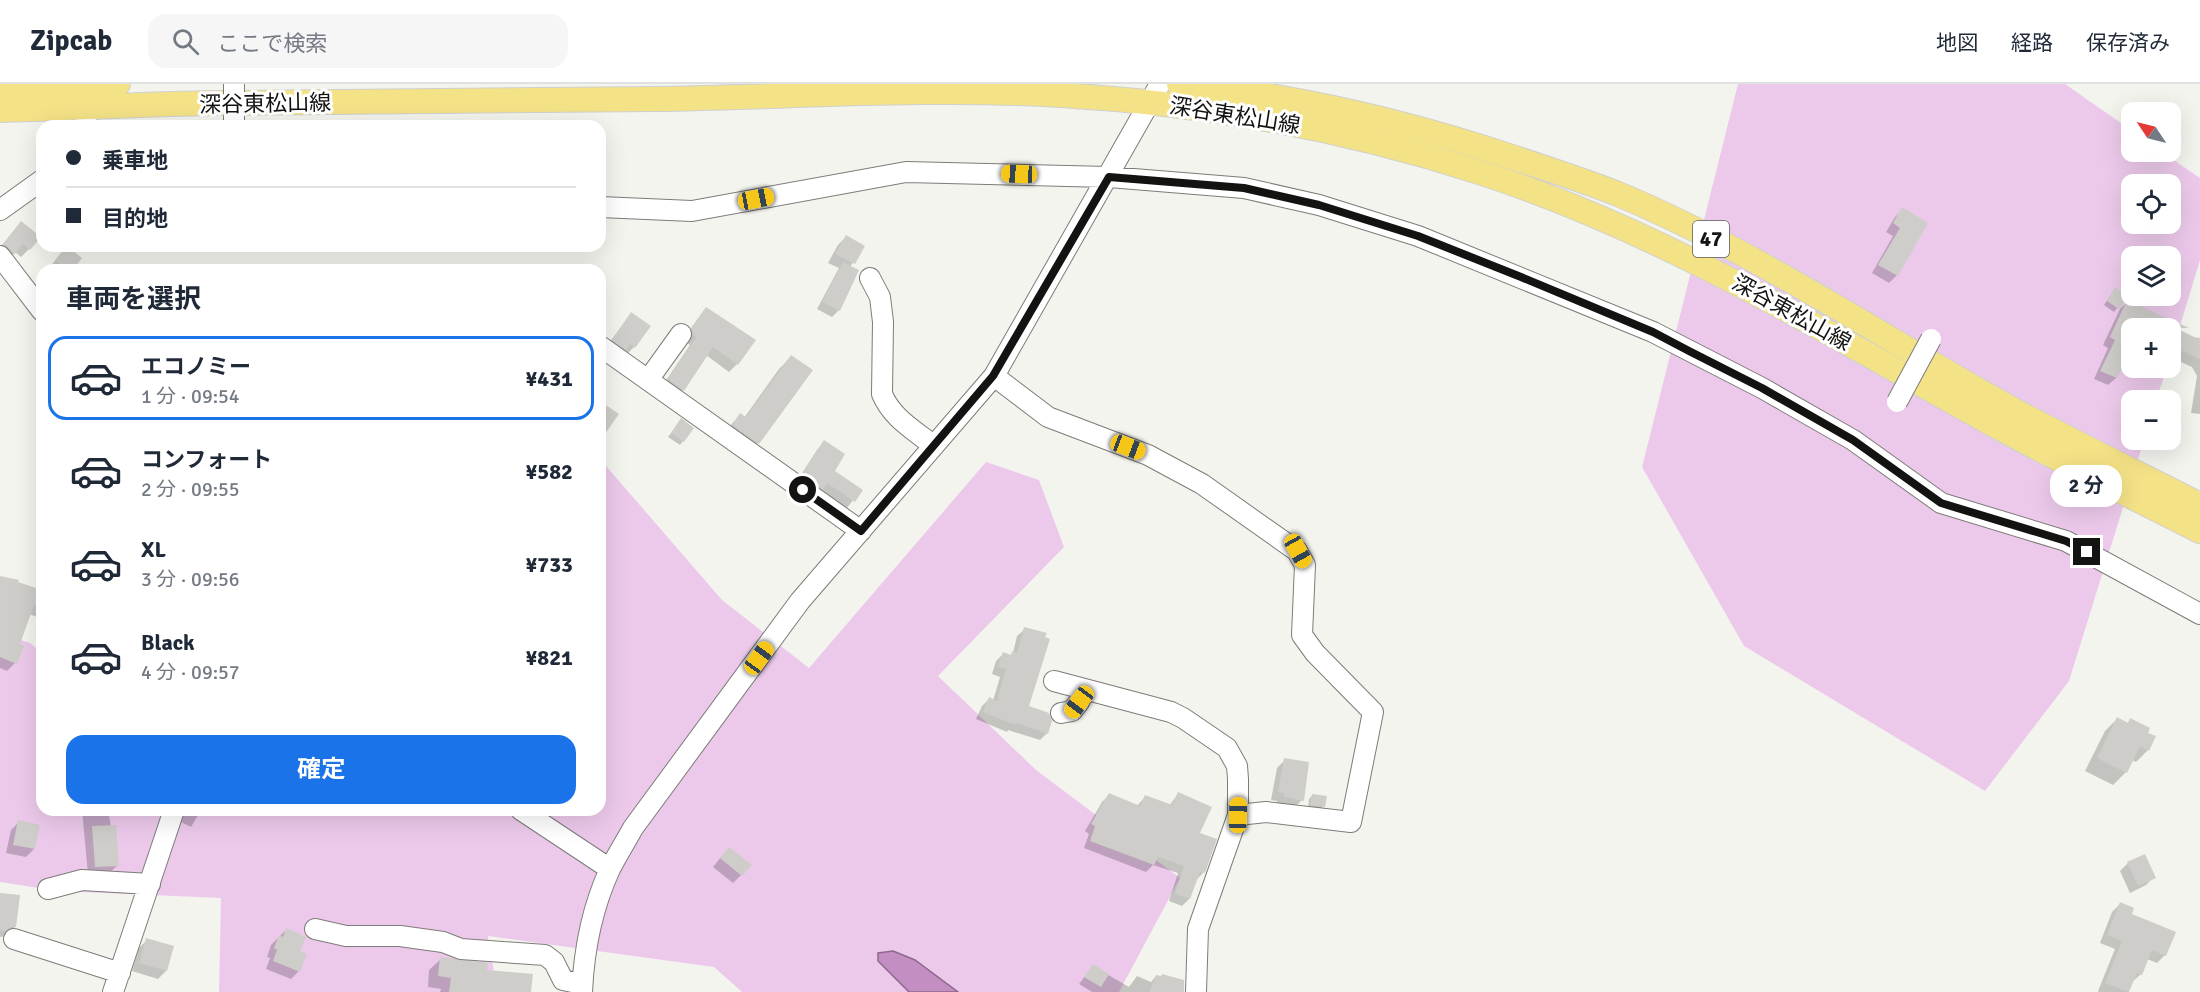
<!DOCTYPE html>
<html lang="ja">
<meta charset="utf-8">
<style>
body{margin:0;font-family:Signika,"Noto Sans JP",sans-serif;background:#f6f6f7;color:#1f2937;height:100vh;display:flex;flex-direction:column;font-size:22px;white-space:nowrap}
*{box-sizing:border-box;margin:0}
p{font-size:20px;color:#747a83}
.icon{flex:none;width:33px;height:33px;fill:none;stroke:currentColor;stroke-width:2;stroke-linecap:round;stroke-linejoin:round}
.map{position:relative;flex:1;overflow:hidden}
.drawer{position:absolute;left:36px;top:180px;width:570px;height:552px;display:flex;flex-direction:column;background:#fff;border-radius:18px;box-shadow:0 6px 24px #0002}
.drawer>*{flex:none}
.banner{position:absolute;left:36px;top:36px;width:570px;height:132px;border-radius:18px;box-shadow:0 6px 24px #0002;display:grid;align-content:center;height:132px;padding:0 30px;background:#fff}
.needle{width:39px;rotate:305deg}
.fabs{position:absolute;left:2121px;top:18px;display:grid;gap:12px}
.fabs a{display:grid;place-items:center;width:60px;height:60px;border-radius:12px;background:#fff;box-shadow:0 6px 24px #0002;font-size:30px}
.end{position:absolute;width:27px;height:27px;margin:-14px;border:8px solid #131312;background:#fff;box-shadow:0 0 0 3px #fff}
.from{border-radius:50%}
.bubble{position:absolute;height:42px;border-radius:18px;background:#fff;box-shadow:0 6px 24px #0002;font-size:20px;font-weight:700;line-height:42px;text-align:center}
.car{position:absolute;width:18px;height:36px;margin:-18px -9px;border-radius:8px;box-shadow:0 0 4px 2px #0007;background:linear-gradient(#f5c518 24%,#345 0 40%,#f5c518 0 76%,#345 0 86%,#f5c518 0)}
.banner b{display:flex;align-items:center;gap:21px;height:57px;font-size:22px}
.banner b+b{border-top:2px solid #e0e1e3}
.banner i{width:15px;height:15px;background:#1f2937}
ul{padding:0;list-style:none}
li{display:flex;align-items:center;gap:18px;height:84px;margin:0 12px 9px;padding:0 18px;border:3px solid transparent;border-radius:18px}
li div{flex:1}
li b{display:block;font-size:22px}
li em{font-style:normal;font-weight:700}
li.current{border-color:#1a73e8}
li>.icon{width:54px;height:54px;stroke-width:1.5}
h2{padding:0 30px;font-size:27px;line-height:72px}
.cta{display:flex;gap:12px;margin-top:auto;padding:12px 30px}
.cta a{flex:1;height:69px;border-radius:18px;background:#1a73e8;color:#fff;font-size:24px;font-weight:700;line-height:69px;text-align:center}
header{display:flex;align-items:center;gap:36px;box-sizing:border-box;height:84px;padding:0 30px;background:#fff;border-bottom:2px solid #e0e1e3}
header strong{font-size:28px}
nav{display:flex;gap:33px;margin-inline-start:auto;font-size:21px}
.search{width:420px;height:54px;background:#f6f6f7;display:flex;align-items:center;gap:15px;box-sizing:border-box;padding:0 21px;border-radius:18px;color:#747a83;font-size:22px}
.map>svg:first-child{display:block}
.green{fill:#ecc9eb;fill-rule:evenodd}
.water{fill:#c38ec2;stroke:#8e698d;stroke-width:1.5}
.shadow{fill:#0003}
.building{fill:#cecdc9}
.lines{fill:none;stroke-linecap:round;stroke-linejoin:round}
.minor-casing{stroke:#7d7c78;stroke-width:22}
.major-casing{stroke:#d0d0d0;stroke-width:26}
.minor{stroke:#fff;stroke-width:20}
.major{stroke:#f3e286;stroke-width:24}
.minor-bridge-casing{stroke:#7d7c78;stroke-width:22;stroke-linecap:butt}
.minor-bridge{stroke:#fff;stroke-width:20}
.route{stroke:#131312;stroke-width:8}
.labels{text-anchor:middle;stroke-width:6;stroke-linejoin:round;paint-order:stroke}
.shield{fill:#fff;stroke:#5a5a59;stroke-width:1.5}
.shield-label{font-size:21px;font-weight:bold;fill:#131312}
.street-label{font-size:22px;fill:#131312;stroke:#fff}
</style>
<header>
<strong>Zipcab</strong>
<div class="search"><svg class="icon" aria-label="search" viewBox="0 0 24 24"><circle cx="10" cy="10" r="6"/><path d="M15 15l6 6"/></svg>ここで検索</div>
<nav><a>地図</a><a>経路</a><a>保存済み</a></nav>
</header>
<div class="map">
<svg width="2200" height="908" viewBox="0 0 2200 908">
<rect width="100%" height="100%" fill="#f4f4ef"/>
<path class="green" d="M1738,0H2065L2131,46L2132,68H2162L2200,94V176L2171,271L2170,244H2132V284H2167L2156,316H2132V356H2144L2069,597L1985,707L1744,562L1642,383ZM2132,100H2170V140H2132ZM2132,172H2170V212H2132Z
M600,375L722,516L809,584L986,378L1039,396L1064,463L938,592L1036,686L1180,794L1119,908H742L714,883L488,852L497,908H219L221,814L58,807L0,798V549L30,559L42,569V726H600Z"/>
<path class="water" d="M893,867L915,876L958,908H909L878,877V869Z"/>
<path class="shadow" d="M1903,125L1897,191L1889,199L1872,189L1893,152L1886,148L1895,133Z
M14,147L29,165L21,173L15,168L5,177L0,164Z
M846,153L863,162L850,183L857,187L839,226L832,233L817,225L839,184L828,179L838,161Z
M59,172L71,186L48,185Z
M2112,209L2126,212L2114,228L2104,221Z
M2127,218L2162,239L2200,258V338V330L2191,329L2197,292L2192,283L2170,273V244H2132L2131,262L2116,294L2108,301L2094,295L2108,264L2103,261L2120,225Z
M707,225L737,280L729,288L706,271L683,306L675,314L661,304L690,261L685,258L684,253Z
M631,230L634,263L626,271L605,264Z
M791,273L758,359L746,371L728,344L740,331L744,334L779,285Z
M678,340L683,357L680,361L668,353Z
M824,358L833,387L861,406L846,425L797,397L817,366Z
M0,494L42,508V535L29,530L18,561L15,579L7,587L0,584Z
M1025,545L1027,623L1047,649L1040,656L1008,646L1007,648L976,635L982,622L989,615L993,617L1000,593L992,590L996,577L1003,570L1009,572L1013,569L1017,552Z
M2117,635L2127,640L2131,636L2148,666L2136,678L2132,676L2126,688L2113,701L2085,687L2105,647Z
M1285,676L1302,716L1294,724L1276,721L1277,717L1271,716L1277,684Z
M1178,710L1203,789L1196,796L1189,815L1182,822L1169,817L1178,789L1153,781L1146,788L1084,764L1089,750L1085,747L1102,718L1109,711L1137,722L1145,713L1169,722Z
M1313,711L1323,722L1320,726L1308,724L1309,715Z
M82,726H108L118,781L110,788L88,790Z
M186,726H201L191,743L181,738Z
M19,738L34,765L26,773L6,769L11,746Z
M721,773L741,791L733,799L713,783Z
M2128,779L2154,793L2146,801L2130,809L2120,787Z
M0,810L15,843L5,852L0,853Z
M2120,820L2165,871L2157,879L2147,875L2141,890L2132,898L2128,908H2099L2098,907L2115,865L2100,859L2112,828Z
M286,846L298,868L299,887L291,895L266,885L270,874L267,873L271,861Z
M147,856L166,887L158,895L132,887L139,864Z
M441,875L486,888L530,908H440L441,905L428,903L429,886Z
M1093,882L1129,903L1137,892L1151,898L1156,892L1182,908H1092L1079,900Z"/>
<path class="building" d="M1902,123L1928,139L1898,192L1878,181L1900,144L1893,139Z
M21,137L41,153L30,166L23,160L14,171L9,164L2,161Z
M846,151L865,162L855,180L835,170Z
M67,162L82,174L73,186H53L59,179L55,176Z
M843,178L859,186L840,227L822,218Z
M2115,203L2128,212L2119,225L2107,217Z
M2127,216L2189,244H2176L2194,253L2200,254V275L2170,262V244H2132V264L2117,294L2100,287L2115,256L2110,253Z
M706,223L756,256L738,281L713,263L684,307L668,295L696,253L693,250L691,244Z
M631,228L651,242L635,264L630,260L626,266L612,256Z
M791,271L813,286L759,360L732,341L740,329L746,333Z
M600,317L619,330L600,357Z
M681,334L694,344L684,358L671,349Z
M824,356L845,370L835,387L863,406L855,418L827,399L823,406L803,389Z
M0,492L19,496L18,498L42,506V524L34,521L20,560L24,562L17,580L0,573Z
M1024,543L1047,549L1045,553L1050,555L1029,622L1049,629L1052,637L1048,650L1016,639L1015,641L983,628L989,613L997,617L1006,585L998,583L1003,568L1011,571L1012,567L1017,569Z
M2117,633L2128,639L2130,634L2150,644L2148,649L2156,652L2149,667L2140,662L2127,689L2097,674Z
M1284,674L1309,678L1304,717L1284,713V709L1278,708Z
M1178,708L1212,723L1200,749L1217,755L1205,789L1200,788L1190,815L1175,810L1184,782L1158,773L1154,781L1090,757L1095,742L1091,740L1109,709L1140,722L1145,711L1172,721Z
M1312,710L1327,712L1325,723L1310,721Z
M18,736L40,741L35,765L13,761Z
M116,741L119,782L95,783L92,742Z
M729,763L752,781L742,792L720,774Z
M2145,770L2156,794L2138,802L2127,778Z
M0,809L20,811L16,843H11L5,847L0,846Z
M2120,818L2134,824L2132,830L2176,848L2166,872L2152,866L2142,891L2137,889L2129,908L2105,899L2122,857L2107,851Z
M286,844L306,853L300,867L307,870L300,888L273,877L277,866L274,864L279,851L283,853Z
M146,854L174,862L167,887L139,879Z
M440,873L488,879L487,886L533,890L531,908H449L451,894L438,892Z
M1093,880L1109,890L1101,903L1084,893Z
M1162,890L1184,896V908H1149L1156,891L1161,892Z"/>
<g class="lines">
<defs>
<path id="minor" d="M86,42L88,9
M600,123L692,127L906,88L1109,93L1244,104L1319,121L1418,152L1653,248L1762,304L1853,356L1941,419L2066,457L2200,530
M0,126L42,96
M0,172L42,227
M870,194L880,213L883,238L882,310C892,334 914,346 934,362
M600,262L861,447
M994,292L1048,333L1148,371L1202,400L1297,467L1305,481L1302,551L1315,569L1373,628L1351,738L1266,728L1238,731
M648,296L681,250
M1054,597L1171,628L1183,634L1227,664L1237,682L1238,695V731L1198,845L1196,908
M1061,629L1072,627L1079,618L1084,606
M521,726L610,785
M48,805L82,796L150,800
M315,845L346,852H400L443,858L461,865L545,871L554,878L563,896L582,900
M14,855L120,889
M113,908L174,726
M582,908C584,865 592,824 610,785C617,771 626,757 633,744L800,517L994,292L1160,0"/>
<path id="major" d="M1179,0C1293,11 1404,37 1512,73C1547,85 1583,96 1618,110C1752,166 1874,248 2001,319C2066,355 2134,387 2200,421
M0,3L118,0
M0,26C73,24 146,20 219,19C365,17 511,17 657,15C791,13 926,3 1060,11C1202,19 1343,44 1479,88C1659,146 1820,245 1985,336C2056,375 2128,411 2200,447"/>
</defs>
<use href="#minor" class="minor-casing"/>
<use href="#major" class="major-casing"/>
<use href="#minor" class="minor"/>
<use href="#major" class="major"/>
<defs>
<path id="minor-bridge" d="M234,42V0
M1897,318L1931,255"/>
</defs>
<use href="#minor-bridge" class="minor-bridge-casing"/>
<use href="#minor-bridge" class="minor-bridge"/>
</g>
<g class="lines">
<path class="route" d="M803,406L861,447L993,292L1109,93L1244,104L1319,121L1418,152L1521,193L1653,248L1689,267L1762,304L1853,356L1941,419L2066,457L2087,468"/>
</g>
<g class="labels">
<rect class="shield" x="1693" y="137" width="36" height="36" rx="4.5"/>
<g class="shield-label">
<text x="1711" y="162">47</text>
</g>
<g class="street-label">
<text transform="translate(265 19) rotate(-1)" y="8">深谷東松山線</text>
<text transform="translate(1235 31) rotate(9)" y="8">深谷東松山線</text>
<text transform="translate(1792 228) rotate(29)" y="8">深谷東松山線</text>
</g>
</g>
</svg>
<div class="fabs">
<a><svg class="needle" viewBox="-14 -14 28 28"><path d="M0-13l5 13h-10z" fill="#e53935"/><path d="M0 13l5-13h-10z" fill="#747a83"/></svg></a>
<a><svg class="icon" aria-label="locate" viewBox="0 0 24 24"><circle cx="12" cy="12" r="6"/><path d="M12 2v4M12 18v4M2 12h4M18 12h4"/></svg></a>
<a><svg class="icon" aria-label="layers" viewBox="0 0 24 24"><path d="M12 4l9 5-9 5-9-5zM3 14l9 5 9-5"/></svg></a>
<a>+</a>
<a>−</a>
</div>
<i class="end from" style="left:803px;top:406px"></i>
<i class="end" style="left:2087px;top:468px"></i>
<div class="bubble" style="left:2050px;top:381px;width:72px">2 分</div>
<i class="car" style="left:1019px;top:90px;rotate:272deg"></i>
<i class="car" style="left:756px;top:115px;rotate:79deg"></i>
<i class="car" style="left:1128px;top:363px;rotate:111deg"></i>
<i class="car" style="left:1298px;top:467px;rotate:151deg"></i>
<i class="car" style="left:759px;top:574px;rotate:36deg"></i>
<i class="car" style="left:1079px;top:618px;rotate:217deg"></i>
<i class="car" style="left:1238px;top:731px;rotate:1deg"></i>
<div class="banner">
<b><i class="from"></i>乗車地</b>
<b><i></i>目的地</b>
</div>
<section class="drawer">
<h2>車両を選択</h2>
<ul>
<li class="current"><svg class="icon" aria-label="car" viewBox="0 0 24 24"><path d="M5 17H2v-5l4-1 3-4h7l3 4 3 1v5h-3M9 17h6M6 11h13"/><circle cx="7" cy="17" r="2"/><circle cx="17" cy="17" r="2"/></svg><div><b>エコノミー</b><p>1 分 · 09:54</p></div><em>¥431</em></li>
<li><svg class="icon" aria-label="car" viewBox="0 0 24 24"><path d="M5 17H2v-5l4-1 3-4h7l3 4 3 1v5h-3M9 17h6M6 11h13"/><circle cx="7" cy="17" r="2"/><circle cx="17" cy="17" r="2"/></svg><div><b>コンフォート</b><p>2 分 · 09:55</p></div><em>¥582</em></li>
<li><svg class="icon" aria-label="car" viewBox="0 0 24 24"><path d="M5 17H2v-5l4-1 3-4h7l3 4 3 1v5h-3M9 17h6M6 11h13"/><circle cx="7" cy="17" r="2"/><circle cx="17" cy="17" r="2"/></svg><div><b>XL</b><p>3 分 · 09:56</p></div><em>¥733</em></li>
<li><svg class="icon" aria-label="car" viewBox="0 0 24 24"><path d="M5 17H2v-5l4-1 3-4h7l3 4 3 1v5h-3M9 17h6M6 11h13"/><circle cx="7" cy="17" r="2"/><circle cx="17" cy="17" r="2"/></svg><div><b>Black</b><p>4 分 · 09:57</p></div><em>¥821</em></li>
</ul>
<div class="cta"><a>確定</a></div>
</section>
</div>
